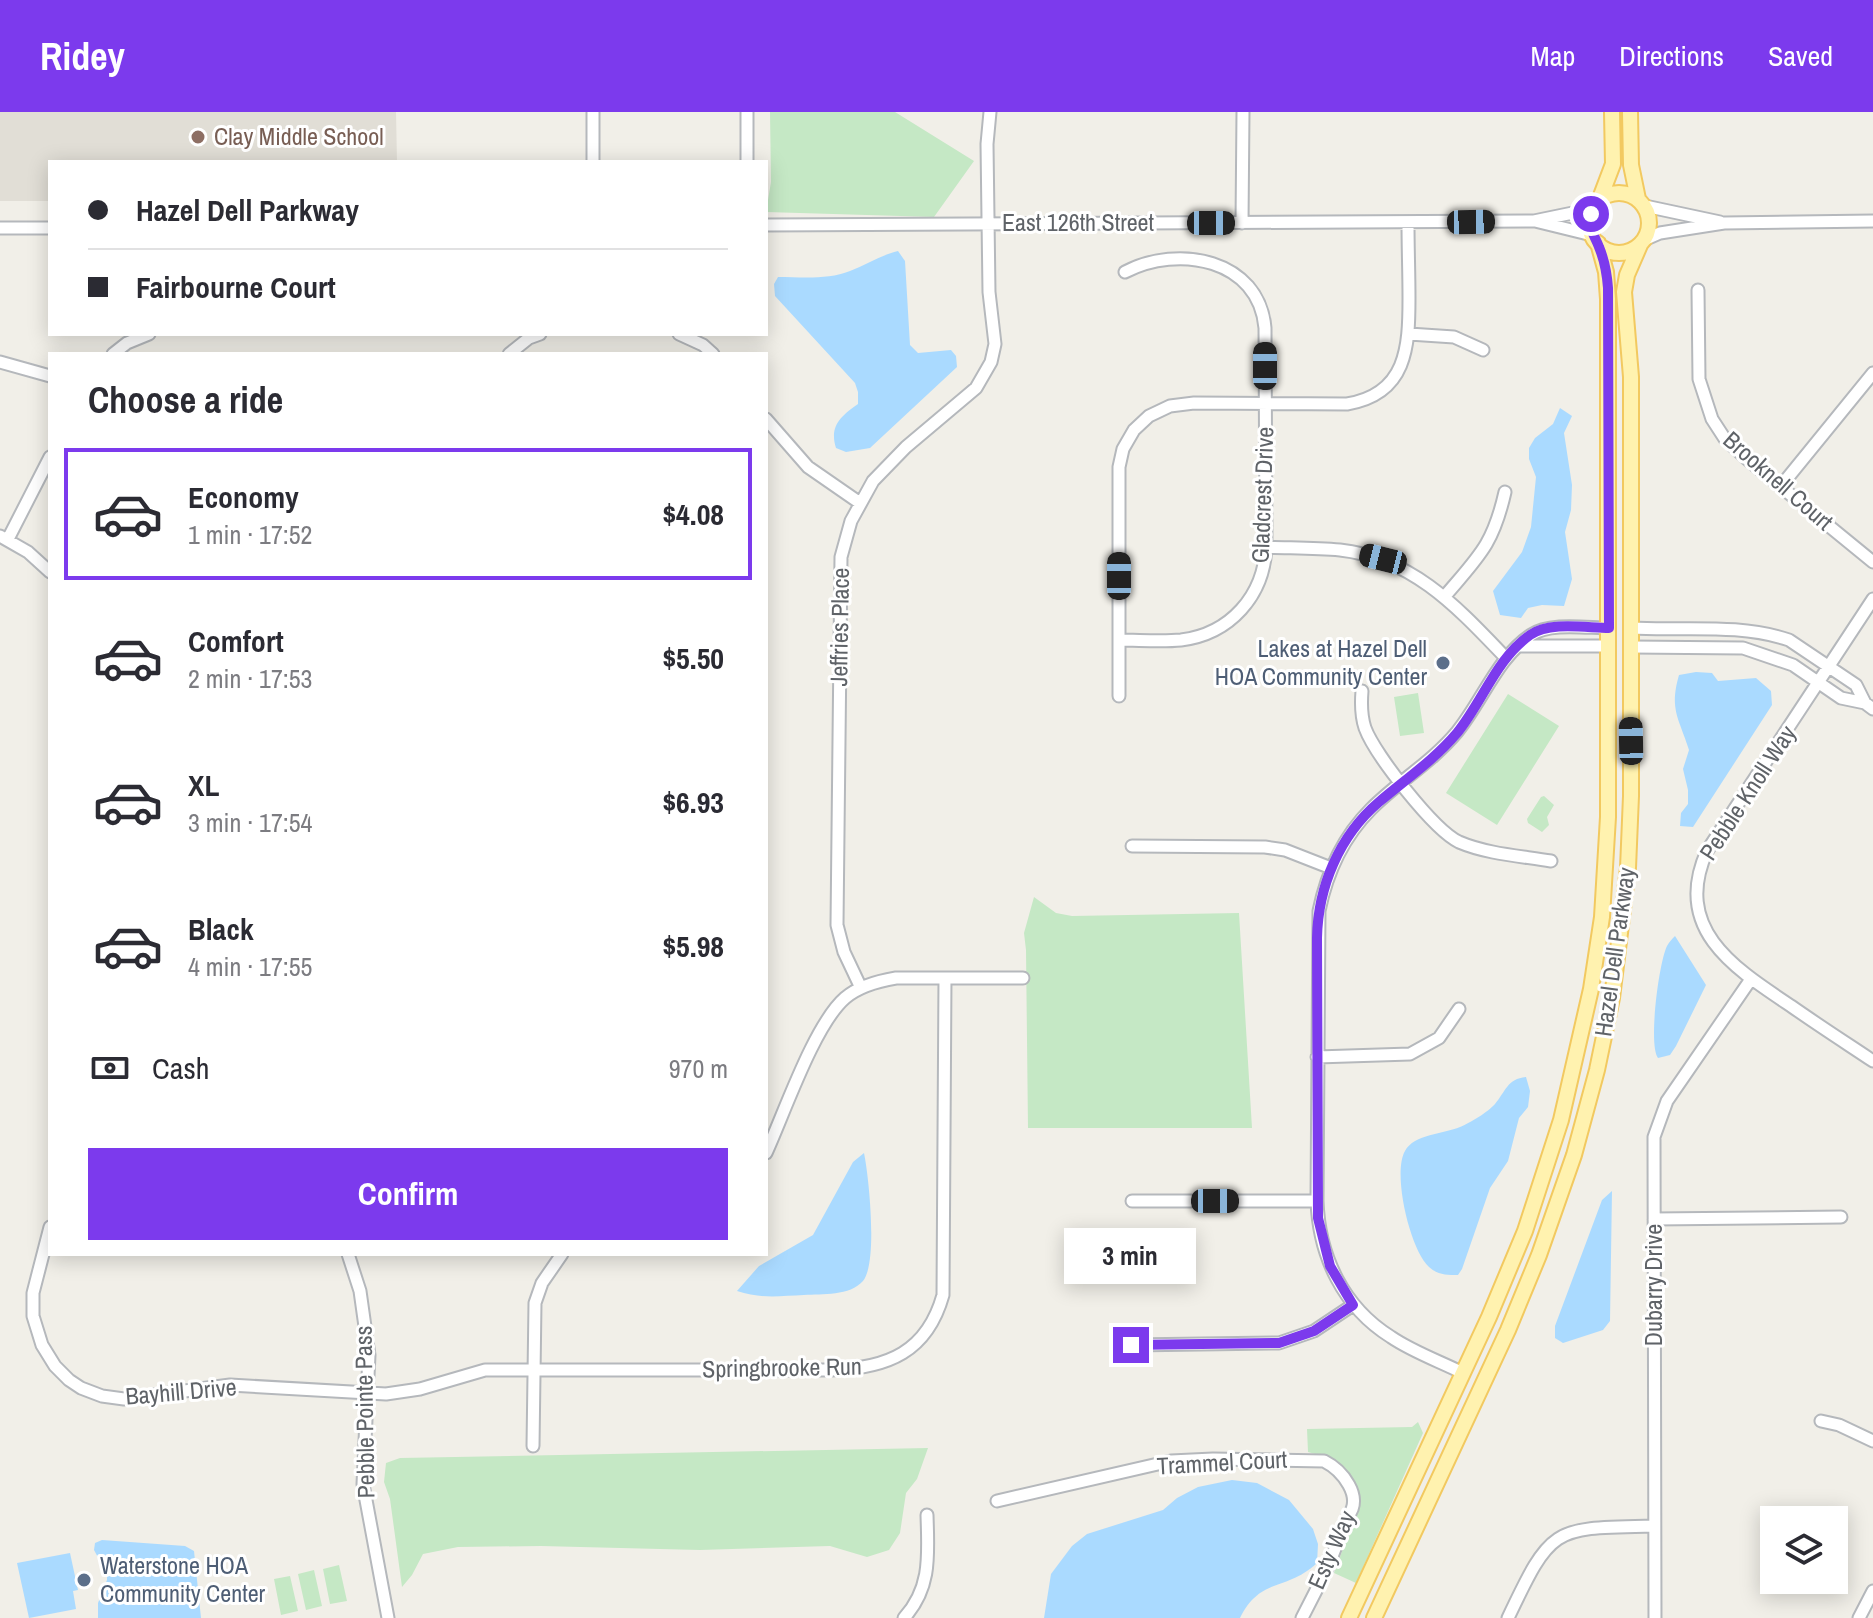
<!DOCTYPE html>
<meta charset="utf-8">
<style>
body{margin:0;font-family:"Archivo Narrow",sans-serif;background:#f7f7f7;color:#2b2b33;height:100vh;display:flex;flex-direction:column;font-size:30px;white-space:nowrap}
*{box-sizing:border-box;margin:0}
p{font-size:26px;color:#7c7c81}
.icon{flex:none;width:44px;height:44px;fill:none;stroke:currentColor;stroke-width:2;stroke-linecap:round;stroke-linejoin:round}
.map{position:relative;flex:1;overflow:hidden}
.sheet{position:absolute;left:48px;top:240px;width:720px;height:904px;display:flex;flex-direction:column;background:#fff;border-radius:0px;box-shadow:0 4px 20px #0003}
.sheet>*{flex:none}
.guide{position:absolute;left:48px;top:48px;width:720px;height:176px;border-radius:0px;box-shadow:0 4px 20px #0003;display:grid;align-content:center;height:176px;padding:0 40px;background:#fff}
.fabs{position:absolute;left:1760px;top:1394px;display:grid;gap:16px}
.fabs a{display:grid;place-items:center;width:88px;height:88px;border-radius:0px;background:#fff;box-shadow:0 4px 20px #0003;font-size:40px}
.end{position:absolute;width:36px;height:36px;margin:-18px;border:10px solid #7c3aed;background:#fff;box-shadow:0 0 0 4px #fff}
.from{border-radius:50%}
.bubble{position:absolute;height:56px;border-radius:0px;background:#fff;box-shadow:0 4px 20px #0003;font-size:26px;font-weight:700;line-height:56px;text-align:center}
.car{position:absolute;width:24px;height:48px;margin:-24px -12px;border-radius:10px;box-shadow:0 0 6px 2px #0007;background:linear-gradient(#222 24%,#8ab4d8 0 40%,#222 0 76%,#8ab4d8 0 86%,#222 0)}
.guide b{display:flex;align-items:center;gap:28px;height:76px;font-size:30px}
.guide b+b{border-top:2px solid #e1e1e2}
.guide i{width:20px;height:20px;background:#2b2b33}
ul{padding:0;list-style:none}
li{display:flex;align-items:center;gap:24px;height:132px;margin:0 16px 12px;padding:0 24px;border:4px solid transparent;border-radius:0px}
li div{flex:1}
li b{display:block;font-size:30px}
li em{font-style:normal;font-weight:700}
li.on{border-color:#7c3aed}
li>.icon{width:72px;height:72px;stroke-width:1.5}
h2{padding:0 40px;font-size:36px;line-height:96px}
.pay{display:flex;align-items:center;gap:20px;height:88px;padding:0 40px;font-size:30px}
.pay p{margin-inline-start:auto}
.primary-button{display:flex;gap:16px;margin-top:auto;padding:16px 40px}
.primary-button a{flex:1;height:92px;border-radius:0px;background:#7c3aed;color:#fff;font-size:32px;font-weight:700;line-height:92px;text-align:center}
header{display:flex;align-items:center;gap:48px;box-sizing:border-box;height:112px;padding:0 40px;background:#7c3aed;color:#fff}
header strong{font-size:38px}
nav{display:flex;gap:44px;margin-inline-start:auto;font-size:28px}
.map>svg:first-child{display:block}
.education{fill:#e1ded6}
.green{fill:#c5e8c5}
.water{fill:#aadaff}
.lines{fill:none;stroke-linecap:round;stroke-linejoin:round}
.minor-casing{stroke:#b5b8bc;stroke-width:15}
.major-casing{stroke:#f2c960;stroke-width:18}
.minor{stroke:#fff;stroke-width:11}
.major{stroke:#fff2af;stroke-width:14}
.route{stroke:#7c3aed;stroke-width:10}
.education-dot{fill:#8d6e63;stroke:#fff;stroke-width:3}
.service-dot{fill:#5c6f8a;stroke:#fff;stroke-width:3}
.labels{text-anchor:middle;stroke-width:6;stroke-linejoin:round;paint-order:stroke}
.education-label{font-size:24px;fill:#785e54;stroke:#fff;text-anchor:start}
.street-label{font-size:24px;fill:#5f6368;stroke:#fff}
.service-label{font-size:24px;fill:#4e5e75;stroke:#fff;text-anchor:end}
</style>
<header>
<strong>Ridey</strong>
<nav><a>Map</a><a>Directions</a><a>Saved</a></nav>
</header>
<div class="map">
<svg width="1873" height="1506" viewBox="0 0 1873 1506">
<rect width="100%" height="100%" fill="#f1efe8"/>
<path class="education" d="M0,0H396L397,50H50V89H0Z"/>
<path class="green" d="M770,0H895L974,49L934,105L766,100L771,70Z
M1418,581L1424,621L1400,624L1394,585Z
M1508,582L1559,614L1497,713L1446,681Z
M1544,684L1554,693L1547,705L1549,713L1542,720L1528,711L1527,707L1541,685Z
M1034,785L1056,801L1072,804L1239,801L1252,1016H1028L1026,838L1024,821Z
M1418,1310L1423,1321L1356,1471L1334,1461L1356,1402L1355,1369L1336,1348L1308,1340L1307,1317L1412,1315Z
M928,1336L917,1367L906,1381L900,1421L889,1438L867,1445L830,1434L700,1438L541,1434L458,1435L423,1442L412,1463L402,1475L390,1387L384,1370L386,1351L400,1346Z
M339,1453L347,1489L330,1492L323,1457Z
M314,1458L322,1494L306,1498L298,1462Z
M290,1464L298,1499L281,1503L274,1467Z"/>
<path class="water" d="M898,139L905,149L910,233L918,241L951,238L956,244L957,255L870,336L846,340L836,336C829,314 841,304 858,292V280L855,271L775,184L774,172L778,165C801,165 828,168 850,159C866,153 881,143 898,139Z
M1560,296L1572,304L1564,321L1572,373L1571,398L1565,420L1572,467L1564,494L1542,493L1528,496L1521,506L1500,503L1493,479L1522,440L1531,415L1536,365L1529,347V336L1535,326L1553,312Z
M1696,560L1712,561L1718,569L1756,566L1771,579L1772,593L1693,715L1680,714L1681,701L1688,692V678L1683,657L1689,638C1679,606 1669,598 1679,563Z
M1675,824L1706,873L1676,934L1670,943L1658,946C1648,933 1659,850 1667,834C1669,830 1672,827 1675,824Z
M1526,965L1530,979L1528,995L1519,1006L1508,1049L1490,1076L1462,1157L1458,1163C1447,1163 1438,1163 1429,1155C1410,1138 1392,1061 1405,1039C1414,1022 1444,1022 1460,1015C1470,1011 1488,1000 1495,992C1506,979 1507,967 1526,965Z
M864,1041C869,1065 878,1151 863,1169C850,1184 822,1182 804,1183C780,1184 760,1187 737,1179L759,1154L813,1123L853,1050Z
M1612,1079L1610,1209L1603,1218L1563,1231L1555,1226V1214L1602,1088Z
M1232,1368L1257,1371L1289,1388L1313,1417L1318,1432L1317,1451C1286,1480 1261,1464 1240,1506H1044L1051,1462L1072,1434L1087,1422L1163,1398L1177,1386L1198,1375Z
M102,1428L185,1434L194,1439L201,1506H98V1491L107,1468V1462L94,1438L95,1431Z
M70,1441L78,1478L73,1479L76,1497L29,1506L17,1451Z"/>
<g class="lines">
<defs>
<path id="minor" d="M593,0V50
M747,50V0
M1645,94L1720,110
M1535,109L1592,123
M1242,111L1243,0
M766,113L1534,109L1592,97
M0,116H50
M1644,128L1660,121L1724,111L1873,109
M1698,178L1699,267L1712,307L1725,327L1747,347L1873,450
M679,222L703,233L713,242
M1409,222L1454,225L1483,238
M113,242L127,231L149,222
M509,242L529,226L540,222
M0,250L50,264
M766,307L808,355L860,391
M1781,374L1873,261
M0,424L28,440L50,460
M8,427L50,345
M1266,435C1290,436 1315,436 1340,438C1413,446 1458,496 1506,546
M1445,484C1479,444 1493,433 1505,380
M1873,487L1707,739C1672,817 1734,856 1791,894C1818,913 1846,931 1873,949
M1631,516C1683,519 1739,511 1789,528L1856,573L1865,591
M1119,528C1139,528 1161,530 1181,528C1230,522 1264,484 1266,435L1265,216C1259,147 1178,132 1125,160
M1519,534H1609
M1631,535L1743,536L1793,553L1841,586L1865,591L1873,597
M1362,579C1361,591 1361,604 1365,616C1375,643 1434,718 1459,730C1487,742 1521,744 1551,749
M1119,584V355L1123,337L1134,318L1149,304L1170,294L1194,291L1347,292C1407,282 1409,235 1409,186C1409,161 1408,136 1408,111
M1132,734L1265,735L1285,738L1331,756
M861,876L844,840L837,813L841,445L851,409L873,369L906,335L976,276L991,250L995,232L989,180L987,32L990,0
M1317,945L1410,942L1439,926L1459,897
M766,1041C784,1002 814,913 845,886C859,874 878,869 896,866H1023
M1132,1089H1317
M1654,1107L1841,1105
M50,1115L33,1181V1204L42,1233L55,1254L69,1268L81,1276L102,1284L124,1287L230,1273L386,1282L420,1277L485,1258H832C888,1256 927,1240 943,1183L945,866
M348,1142L360,1179L369,1243L363,1372L388,1506
M1131,1233L1279,1231L1314,1219L1353,1193
M1463,1261C1439,1249 1413,1240 1391,1225C1343,1195 1319,1144 1317,1089L1319,799C1327,760 1343,725 1371,697C1399,669 1432,650 1457,620C1483,588 1497,546 1531,523C1550,510 1587,516 1609,516
M1821,1309L1839,1313L1873,1329
M533,1334L535,1191L542,1171L562,1142
M997,1389L1171,1349L1213,1347L1324,1349C1342,1358 1364,1385 1348,1404L1327,1457L1302,1506
M904,1506C932,1475 928,1442 927,1403
M1508,1506C1552,1413 1553,1416 1654,1414
M1655,1506L1654,1025L1667,989L1751,867
M1859,1506L1873,1479"/>
<path id="major" d="M1630,0L1631,53L1638,87
M1589 111a30 30 0 1 1 60 0a30 30 0 1 1-60 0Z
M1599,89L1613,52L1612,0
M1349,1506L1489,1205L1525,1119L1561,1008L1591,877L1602,805L1608,705V187L1606,160L1598,131
M1374,1506L1508,1218L1539,1143L1574,1043L1597,958L1612,886L1628,756L1631,684V265L1624,180L1627,163L1640,133"/>
</defs>
<use href="#minor" class="minor-casing"/>
<use href="#major" class="major-casing"/>
<use href="#minor" class="minor"/>
<use href="#major" class="major"/>
</g>
<g class="lines">
<path class="route" d="M1131,1233L1279,1231L1314,1219L1353,1193L1330,1154L1318,1106L1317,826C1318,775 1339,724 1379,690C1406,667 1434,648 1457,621C1483,589 1496,547 1530,523C1550,509 1587,516 1609,516L1608,176C1607,162 1604,147 1599,135C1594,122 1588,117 1591,102"/>
</g>
<circle class="education-dot" cx="198" cy="25" r="8"/>
<g class="service-dot">
<circle cx="1443" cy="551" r="8"/>
<circle cx="84" cy="1468" r="8"/>
</g>
<g class="labels">
<g class="education-label">
<text x="214" y="33">Clay Middle School</text>
</g>
<g class="street-label">
<text x="1078" y="119">East 126th Street</text>
<text transform="translate(1778 369) rotate(41)" y="8">Brooknell Court</text>
<text transform="translate(1263 383) rotate(-88)" y="8">Gladcrest Drive</text>
<text transform="translate(840 515) rotate(-89)" y="8">Jeffries Place</text>
<text transform="translate(1748 681) rotate(-57)" y="8">Pebble Knoll Way</text>
<text transform="translate(1615 840) rotate(-82)" y="8">Hazel Dell Parkway</text>
<text transform="translate(1654 1173) rotate(-90)" y="8">Dubarry Drive</text>
<text transform="translate(782 1256) rotate(-1)" y="8">Springbrooke Run</text>
<text transform="translate(181 1280) rotate(-5)" y="8">Bayhill Drive</text>
<text transform="translate(365 1300) rotate(-91)" y="8">Pebble Pointe Pass</text>
<text transform="translate(1222 1351) rotate(-3)" y="8">Trammel Court</text>
<text transform="translate(1332 1438) rotate(-66)" y="8">Esty Way</text>
</g>
<g class="service-label">
<text x="1427" y="545">Lakes at Hazel Dell<tspan x="1427" dy="28">HOA Community Center</tspan></text>
<text x="100" y="1462" text-anchor="start">Waterstone HOA<tspan x="100" dy="28">Community Center</tspan></text>
</g>
</g>
</svg>
<div class="fabs">
<a><svg class="icon" aria-label="layers" viewBox="0 0 24 24"><path d="M12 4l9 5-9 5-9-5zM3 14l9 5 9-5"/></svg></a>
</div>
<i class="end from" style="left:1591px;top:102px"></i>
<i class="end" style="left:1131px;top:1233px"></i>
<div class="bubble" style="left:1064px;top:1116px;width:132px">3 min</div>
<i class="car" style="left:1471px;top:110px;rotate:89deg"></i>
<i class="car" style="left:1211px;top:111px;rotate:90deg"></i>
<i class="car" style="left:1265px;top:254px;rotate:0deg"></i>
<i class="car" style="left:1383px;top:447px;rotate:284deg"></i>
<i class="car" style="left:1119px;top:464px;rotate:0deg"></i>
<i class="car" style="left:1631px;top:629px;rotate:359deg"></i>
<i class="car" style="left:1215px;top:1089px;rotate:90deg"></i>
<div class="guide">
<b><i class="from"></i>Hazel Dell Parkway</b>
<b><i></i>Fairbourne Court</b>
</div>
<section class="sheet">
<h2>Choose a ride</h2>
<ul>
<li class="on"><svg class="icon" aria-label="car" viewBox="0 0 24 24"><path d="M5 17H2v-5l4-1 3-4h7l3 4 3 1v5h-3M9 17h6M6 11h13"/><circle cx="7" cy="17" r="2"/><circle cx="17" cy="17" r="2"/></svg><div><b>Economy</b><p>1 min · 17:52</p></div><em>$4.08</em></li>
<li><svg class="icon" aria-label="car" viewBox="0 0 24 24"><path d="M5 17H2v-5l4-1 3-4h7l3 4 3 1v5h-3M9 17h6M6 11h13"/><circle cx="7" cy="17" r="2"/><circle cx="17" cy="17" r="2"/></svg><div><b>Comfort</b><p>2 min · 17:53</p></div><em>$5.50</em></li>
<li><svg class="icon" aria-label="car" viewBox="0 0 24 24"><path d="M5 17H2v-5l4-1 3-4h7l3 4 3 1v5h-3M9 17h6M6 11h13"/><circle cx="7" cy="17" r="2"/><circle cx="17" cy="17" r="2"/></svg><div><b>XL</b><p>3 min · 17:54</p></div><em>$6.93</em></li>
<li><svg class="icon" aria-label="car" viewBox="0 0 24 24"><path d="M5 17H2v-5l4-1 3-4h7l3 4 3 1v5h-3M9 17h6M6 11h13"/><circle cx="7" cy="17" r="2"/><circle cx="17" cy="17" r="2"/></svg><div><b>Black</b><p>4 min · 17:55</p></div><em>$5.98</em></li>
</ul>
<div class="pay"><svg class="icon" aria-label="cash" viewBox="0 0 24 24"><path d="M3 7h18v10H3z"/><circle cx="12" cy="12" r="2"/></svg>Cash<p>970 m</p></div>
<div class="primary-button"><a>Confirm</a></div>
</section>
</div>
